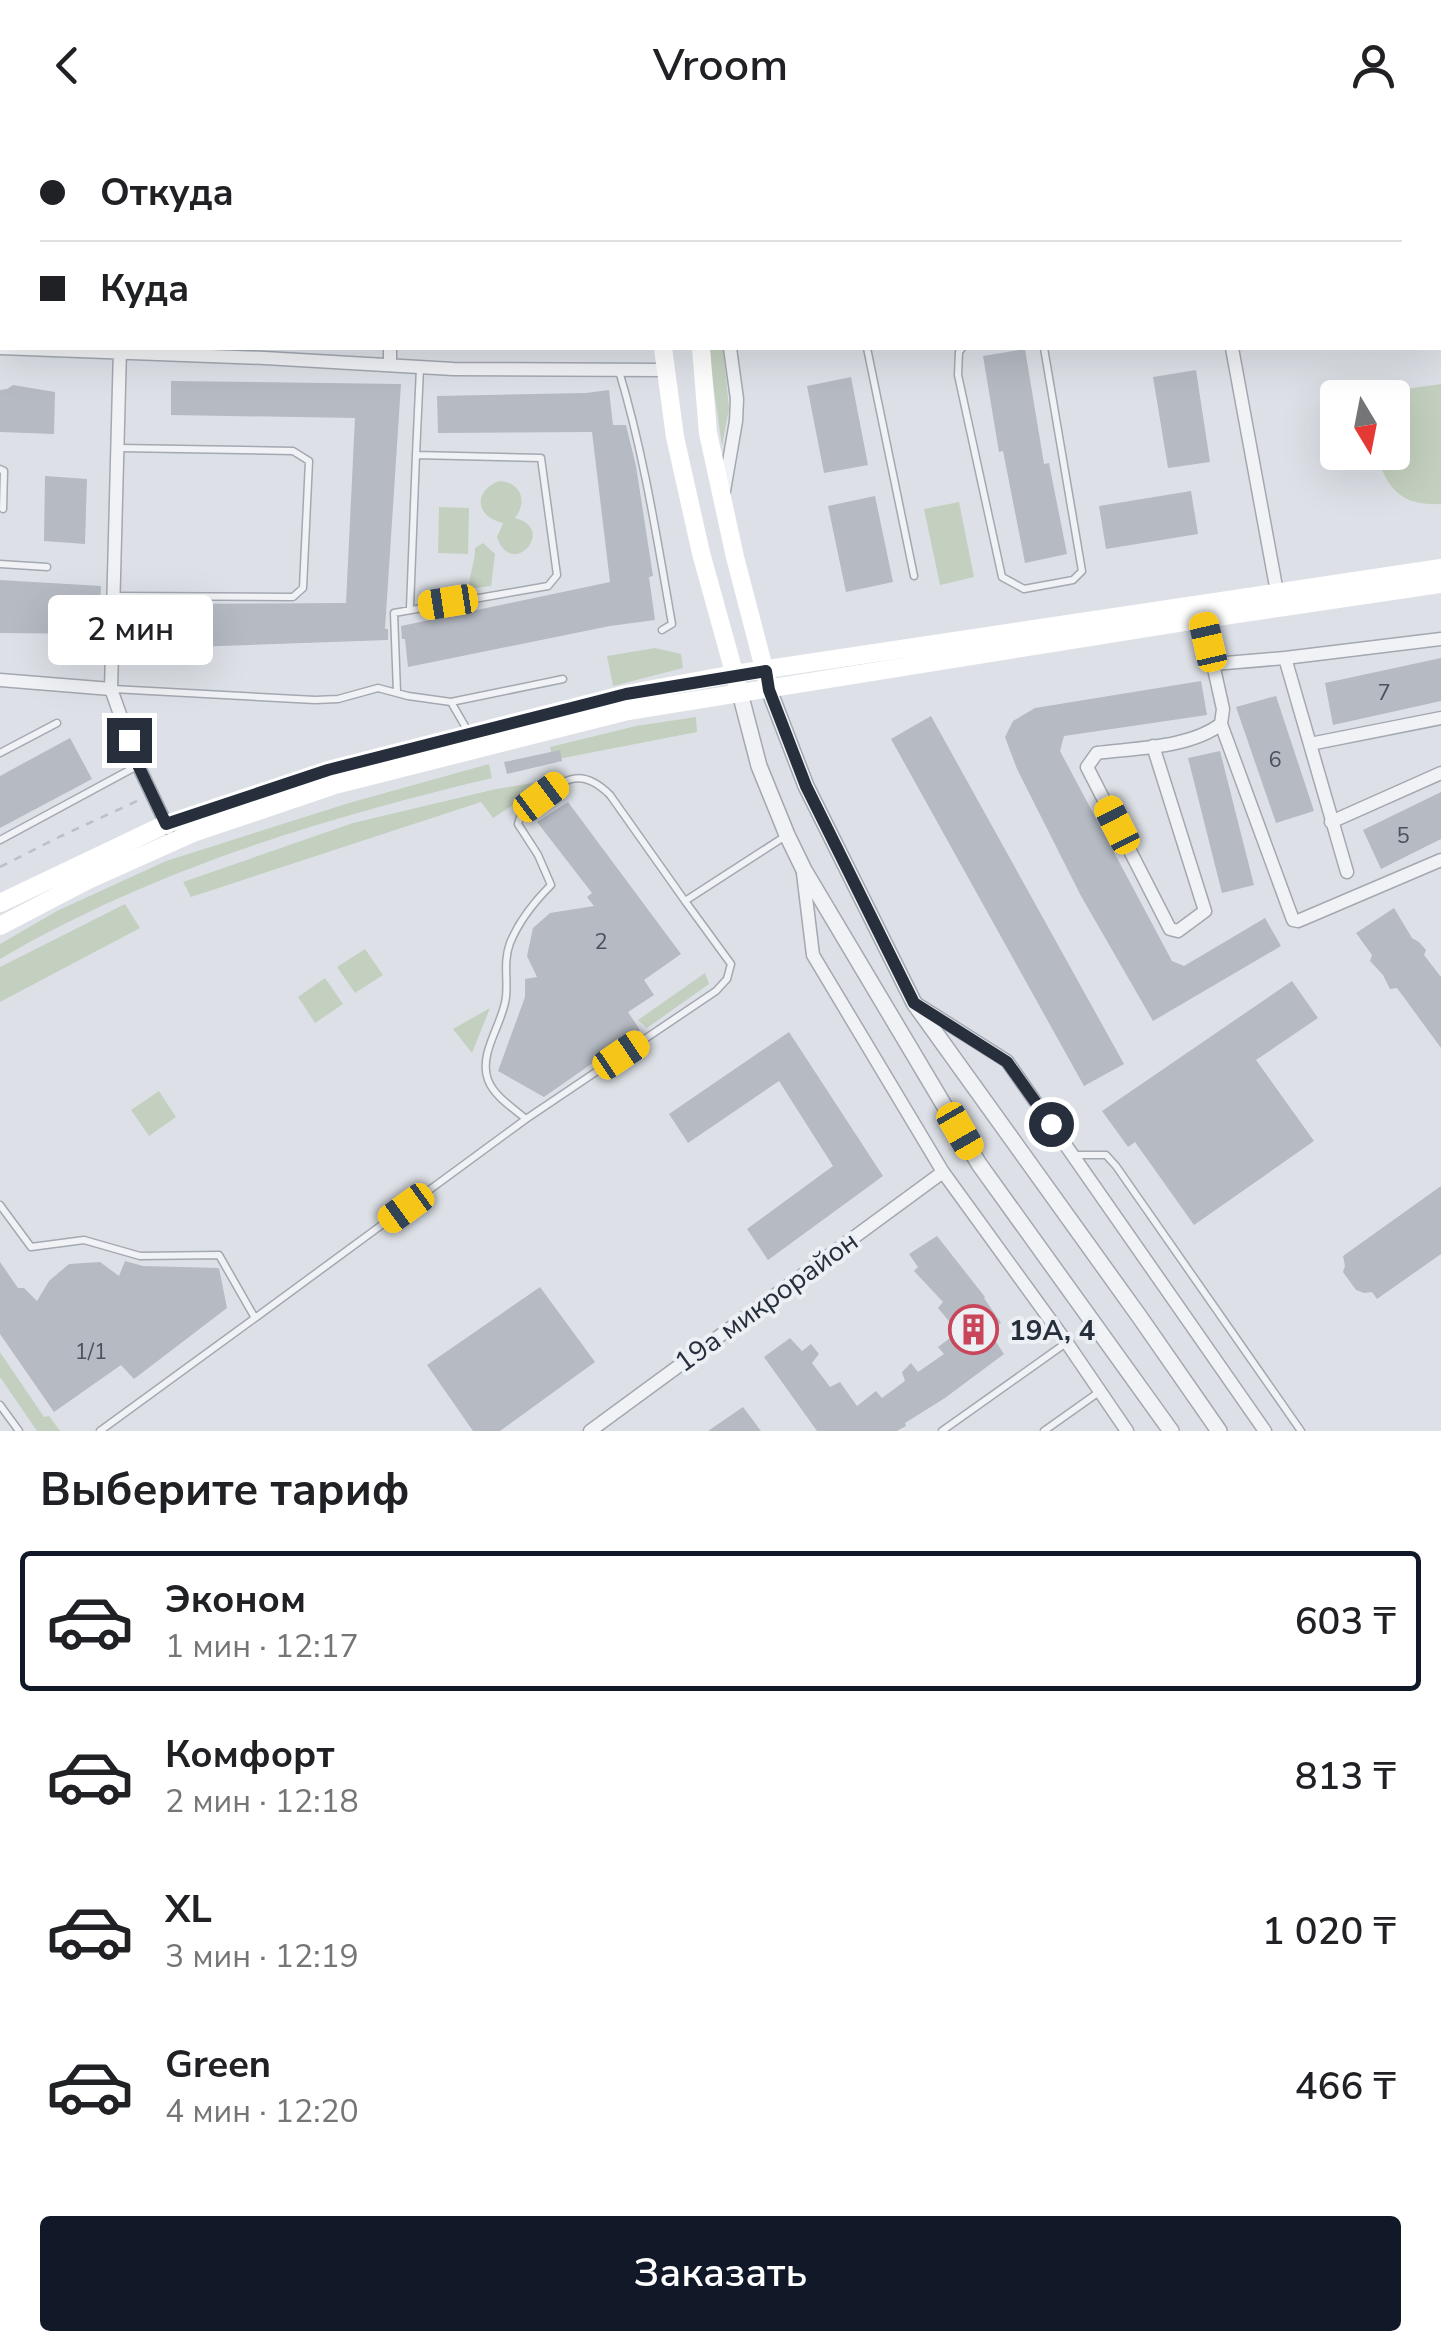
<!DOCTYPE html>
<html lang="ru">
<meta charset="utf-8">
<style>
body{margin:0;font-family:"Nunito Sans",sans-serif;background:#f6f6f6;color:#202124;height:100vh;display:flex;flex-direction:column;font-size:38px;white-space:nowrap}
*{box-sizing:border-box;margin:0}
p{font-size:32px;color:#757577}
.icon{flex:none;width:55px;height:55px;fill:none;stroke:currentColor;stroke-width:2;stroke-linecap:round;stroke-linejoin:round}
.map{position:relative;height:1301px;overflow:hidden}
.side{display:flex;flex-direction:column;background:#fff;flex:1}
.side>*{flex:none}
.hud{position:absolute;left:0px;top:0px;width:1442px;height:220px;box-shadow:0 10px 40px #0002;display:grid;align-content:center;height:220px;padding:0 40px;background:#fff}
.needle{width:65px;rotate:170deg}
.fabs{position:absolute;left:1320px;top:250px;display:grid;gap:20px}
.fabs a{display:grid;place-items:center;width:90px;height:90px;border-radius:10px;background:#fff;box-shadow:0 10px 40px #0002;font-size:50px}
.end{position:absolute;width:45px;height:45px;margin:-22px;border:12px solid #272f3d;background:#fff;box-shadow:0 0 0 5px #fff}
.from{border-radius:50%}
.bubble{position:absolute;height:70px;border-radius:10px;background:#fff;box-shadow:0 10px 40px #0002;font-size:32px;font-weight:600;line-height:70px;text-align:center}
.car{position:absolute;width:30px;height:60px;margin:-30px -15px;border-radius:12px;box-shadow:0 0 8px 2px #0007;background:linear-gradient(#f5c518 24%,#345 0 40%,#f5c518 0 76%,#345 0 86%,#f5c518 0)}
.hud b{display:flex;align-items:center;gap:35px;height:95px;font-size:38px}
.hud b+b{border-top:2px solid #e0e0e0}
.hud i{width:25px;height:25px;background:#202124}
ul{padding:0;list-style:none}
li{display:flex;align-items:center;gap:30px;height:140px;margin:0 20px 15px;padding:0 20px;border:5px solid transparent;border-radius:10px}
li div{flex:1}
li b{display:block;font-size:38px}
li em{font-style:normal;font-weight:600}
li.selected{border-color:#111827}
li>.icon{width:90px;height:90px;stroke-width:1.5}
h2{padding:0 40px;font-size:45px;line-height:120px}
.cta{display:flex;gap:20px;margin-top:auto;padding:20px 40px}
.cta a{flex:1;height:115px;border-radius:10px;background:#111827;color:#fff;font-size:40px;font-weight:600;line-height:115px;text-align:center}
header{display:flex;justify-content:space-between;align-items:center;height:130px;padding:0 40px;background:#fff;font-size:45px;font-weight:600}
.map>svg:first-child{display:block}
.green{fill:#c3d0bf}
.building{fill:#b5bac3}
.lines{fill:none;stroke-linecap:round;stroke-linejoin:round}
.service-casing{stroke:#a3a8b1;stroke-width:9}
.minor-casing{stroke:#a3a8b1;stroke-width:15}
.tertiary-casing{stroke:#a3a8b1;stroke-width:18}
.path{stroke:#bcbfc5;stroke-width:2.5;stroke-dasharray:8 8;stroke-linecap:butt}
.service{stroke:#f0f2f5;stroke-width:6}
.minor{stroke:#f0f2f5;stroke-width:12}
.tertiary{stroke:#f0f2f5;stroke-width:15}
.secondary{stroke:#fff;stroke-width:18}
.route{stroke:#272f3d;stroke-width:12}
.labels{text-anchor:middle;stroke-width:8;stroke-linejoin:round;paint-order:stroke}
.number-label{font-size:22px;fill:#4a525e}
.street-label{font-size:28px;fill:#272f3d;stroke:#ecf0f4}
.poi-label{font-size:28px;font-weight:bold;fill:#272f3d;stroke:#ecf0f4;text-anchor:start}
</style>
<header><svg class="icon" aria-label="back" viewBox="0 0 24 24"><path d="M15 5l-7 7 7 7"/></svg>Vroom<svg class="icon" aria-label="person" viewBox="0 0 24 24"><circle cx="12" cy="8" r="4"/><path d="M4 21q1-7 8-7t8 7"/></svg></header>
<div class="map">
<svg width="1441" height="1301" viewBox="0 0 1441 1301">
<rect width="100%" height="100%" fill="#dde1e7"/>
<path class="green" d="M708,218H723L729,278L722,316Z
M1441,254V374C1401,376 1387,359 1376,323L1392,322V268L1355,266Z
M499,351C521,352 528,371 515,388C558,399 511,450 497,407L503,393C476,387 472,362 499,351Z
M959,372L974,447L940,455L924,379Z
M439,377L469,378L468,424L438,423Z
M483,413L495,424L491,456L469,459C469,443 475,434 475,418Z
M655,518L681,524L683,538L613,556L607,526Z
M696,587L697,602L553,630L550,617L636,596Z
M489,634L492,648C320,689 153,740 0,829V814L57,781L166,731L349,673Z
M552,650L493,688L481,672L191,767L183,752L353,693L496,659Z
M125,774L140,798L0,872V837Z
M365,819L383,845L355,863L337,837Z
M705,843L709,854L647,898L638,890Z
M325,848L343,874L315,893L298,867Z
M490,878L472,923L453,899Z
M159,961L176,987L149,1006L131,980Z
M0,1222L44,1287L49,1286L60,1301H37L0,1247Z"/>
<path class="building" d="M1025,219L1044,334L1049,333L1067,424L1025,433L1003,321L999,322L983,226Z
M1196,240L1210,332L1168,338L1153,247Z
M851,247L868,335L824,343L807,256Z
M171,251L401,254L385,499H388V510L162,518L164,474L346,473L355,288L171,285Z
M13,255L55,262L54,304L0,302V260L7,259Z
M609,260L613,295H626L636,336L653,446L649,447L655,490L610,496L408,537L405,509H402L401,496L610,452L592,302L438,303L437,266L586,263Z
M45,346L87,349L85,414L44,411Z
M1191,361L1198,404L1106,419L1099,376Z
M875,366L893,452L846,462L828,376Z
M0,450L101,456L99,504L0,503Z
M1441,528V571L1333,595L1325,553Z
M1201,551L1207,585L1064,606L1060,621L1172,831L1184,836L1265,788L1281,816L1153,891L1081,766L1017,639L1005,607L1013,591L1035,578Z
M1276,566L1314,681L1276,693L1236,577Z
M931,586L1124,934L1084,956L891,609Z
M70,608L92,649L0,698V646Z
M560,620L562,631L507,644L504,632Z
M1220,621L1254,755L1222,763L1188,628Z
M1441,662V709L1381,739L1363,700Z
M568,672L681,824L644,850L654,865L628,882L640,900L544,967L498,941L525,867V849L537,847L527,826L533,798L550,783L594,776L587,767L592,763L537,692Z
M1394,778L1412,808L1419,812L1426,820L1424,825L1441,847V918L1397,858L1390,859L1383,845L1370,831L1372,825L1356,803Z
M1292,851L1318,888L1256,930L1314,1011L1194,1095L1135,1012L1128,1017L1102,981Z
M789,902L883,1046L768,1130L747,1099L833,1036L779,951L688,1013L669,984Z
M1441,1056V1124L1377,1169L1372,1162L1364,1163L1356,1160L1343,1142L1345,1136L1343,1126Z
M937,1106L985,1167L984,1168L1001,1193L988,1200L1004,1224L945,1268L905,1293L906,1296L897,1301H817L764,1227L790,1208L802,1221L811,1214L819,1224L812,1233L830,1257L840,1252L857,1276L876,1261L882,1268L905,1251L902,1242L911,1233L918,1242L944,1224L938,1217L958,1202L938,1178L943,1172L914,1141L918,1137L909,1124Z
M125,1131L143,1136L219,1138L227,1178L134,1249L121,1235L54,1282L0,1204V1132L18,1158H24L37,1171L49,1151L69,1134L100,1132L119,1146Z
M540,1157L595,1232L500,1301H473L427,1235Z
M743,1277L761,1301H708Z"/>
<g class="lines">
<defs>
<path id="service" d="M0,67H2
M0,135H2
M867,218L914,446
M962,218L959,222L958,245L1002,447L1024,459L1073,450L1082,441L1044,218
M619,241C644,324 657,409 672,494L662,500
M0,339L4,341L3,379
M0,434L47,437
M114,466L293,467L303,458L309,331L293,321L119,318
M410,478L416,325
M113,559L315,570L338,569L378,558L408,566L451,572L469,603
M397,562L394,483L548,456L557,445L541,328L416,325L420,238
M451,572L563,549
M0,623L57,593
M0,710L137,636
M526,989C513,978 494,966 488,950C478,923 503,894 506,867C508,848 503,832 510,813C519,791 534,772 551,755L538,725L518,694C521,681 528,677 538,669C566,648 582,637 610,665L685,771L784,707
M1075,1025H1106L1116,1036L1301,1301
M0,1075L31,1117L84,1110L140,1126L219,1125L255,1188L100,1301
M255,1188L526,989L716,861L727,849L731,834L685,771
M0,1275L19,1301
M942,1301L1066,1213
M1044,1301L1099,1262"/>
<path id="minor" d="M194,0L241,2
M615,0V2
M1221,0V2
M134,2V0
M400,2L403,0
M718,2V0
M0,218L265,228L453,239L665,240
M390,218V235
M1232,218L1277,462
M724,361L736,291L737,269L730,218
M1203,489L1223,579L1221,594L1293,790L1298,791L1441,730
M1214,534L1285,528
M0,550L111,559L138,635L168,698
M111,559L120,218
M1310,614L1441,588
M1153,616L1205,781L1178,801L1170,799L1087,637L1097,623C1135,618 1190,618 1221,594
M1331,692L1441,643
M1347,742L1285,528L1441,509
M803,743L813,825L943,1042L1067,1213L1127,1301
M917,874L1007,931L1265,1301
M590,1301L943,1042"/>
<path id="tertiary" d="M769,560L806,656L914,873L1139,1186L1219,1301
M740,563L759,636L787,705L804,740L979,1034L1171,1301"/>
</defs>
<use href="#service" class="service-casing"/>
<use href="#minor" class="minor-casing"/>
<use href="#tertiary" class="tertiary-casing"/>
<path class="path" d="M0,737L59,707L137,671"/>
<use href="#service" class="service"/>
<use href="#minor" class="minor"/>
<use href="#tertiary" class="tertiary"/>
<path class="secondary" d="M652,0V2
M690,0V2
M663,218L675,307L701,423L737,553
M701,218L708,303L735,427L767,550
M0,773L166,694L328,640L626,564L734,544L1441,438
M0,796L88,750L193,703L335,655L628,581L1203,489L1441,454"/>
</g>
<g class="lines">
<path class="route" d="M129,610L138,635L166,694L328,640L595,572L626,564L766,541L769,560L806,656L914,873L1007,932L1051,994"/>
</g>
<defs>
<symbol id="building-ring" viewBox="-11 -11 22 22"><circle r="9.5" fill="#ecf0f4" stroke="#c9455a" stroke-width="1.5"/><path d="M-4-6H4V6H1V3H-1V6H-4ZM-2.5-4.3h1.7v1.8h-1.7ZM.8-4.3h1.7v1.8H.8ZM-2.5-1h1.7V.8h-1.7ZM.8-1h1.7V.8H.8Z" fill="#c9455a"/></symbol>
</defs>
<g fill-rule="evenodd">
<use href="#building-ring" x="946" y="1172" width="55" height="55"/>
</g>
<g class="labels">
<g class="number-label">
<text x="1384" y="570">7</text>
<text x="1275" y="637">6</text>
<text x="1403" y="713">5</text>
<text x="601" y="819">2</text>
<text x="91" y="1229">1/1</text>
</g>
<g class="street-label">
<text transform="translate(766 1171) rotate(-36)" y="10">19а микрорайон</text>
</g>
<g class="poi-label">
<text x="1009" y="1210">19А, 4</text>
</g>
</g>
</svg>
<div class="fabs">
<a><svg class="needle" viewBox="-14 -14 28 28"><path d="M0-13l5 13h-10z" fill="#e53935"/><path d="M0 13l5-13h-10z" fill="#757577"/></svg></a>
</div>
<i class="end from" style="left:1051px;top:994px"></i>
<i class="end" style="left:129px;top:610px"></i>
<div class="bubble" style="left:48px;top:465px;width:165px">2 мин</div>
<i class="car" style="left:448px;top:472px;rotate:261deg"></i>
<i class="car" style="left:1208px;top:512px;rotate:347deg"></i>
<i class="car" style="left:541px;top:667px;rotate:53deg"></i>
<i class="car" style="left:1117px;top:695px;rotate:333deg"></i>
<i class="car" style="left:621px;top:925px;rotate:56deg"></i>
<i class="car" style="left:960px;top:1001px;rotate:150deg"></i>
<i class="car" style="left:406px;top:1078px;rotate:234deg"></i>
<div class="hud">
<b><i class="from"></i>Откуда</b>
<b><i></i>Куда</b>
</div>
</div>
<section class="side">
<h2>Выберите тариф</h2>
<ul>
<li class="selected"><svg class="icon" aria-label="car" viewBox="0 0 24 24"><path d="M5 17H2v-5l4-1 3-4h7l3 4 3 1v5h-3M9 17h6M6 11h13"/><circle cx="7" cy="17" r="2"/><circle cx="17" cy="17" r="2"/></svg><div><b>Эконом</b><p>1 мин · 12:17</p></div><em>603 ₸</em></li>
<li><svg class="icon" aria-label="car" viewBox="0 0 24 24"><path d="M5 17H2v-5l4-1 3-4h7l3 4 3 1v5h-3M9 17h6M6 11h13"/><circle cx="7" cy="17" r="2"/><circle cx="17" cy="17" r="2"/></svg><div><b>Комфорт</b><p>2 мин · 12:18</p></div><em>813 ₸</em></li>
<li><svg class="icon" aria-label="car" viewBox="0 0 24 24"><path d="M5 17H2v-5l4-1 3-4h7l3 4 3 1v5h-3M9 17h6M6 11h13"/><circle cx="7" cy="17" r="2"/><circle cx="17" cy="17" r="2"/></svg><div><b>XL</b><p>3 мин · 12:19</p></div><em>1 020 ₸</em></li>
<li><svg class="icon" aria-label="car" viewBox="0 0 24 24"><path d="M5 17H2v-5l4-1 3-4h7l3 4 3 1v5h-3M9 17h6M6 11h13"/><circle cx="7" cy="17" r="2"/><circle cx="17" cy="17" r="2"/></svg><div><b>Green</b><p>4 мин · 12:20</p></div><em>466 ₸</em></li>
</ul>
<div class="cta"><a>Заказать</a></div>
</section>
